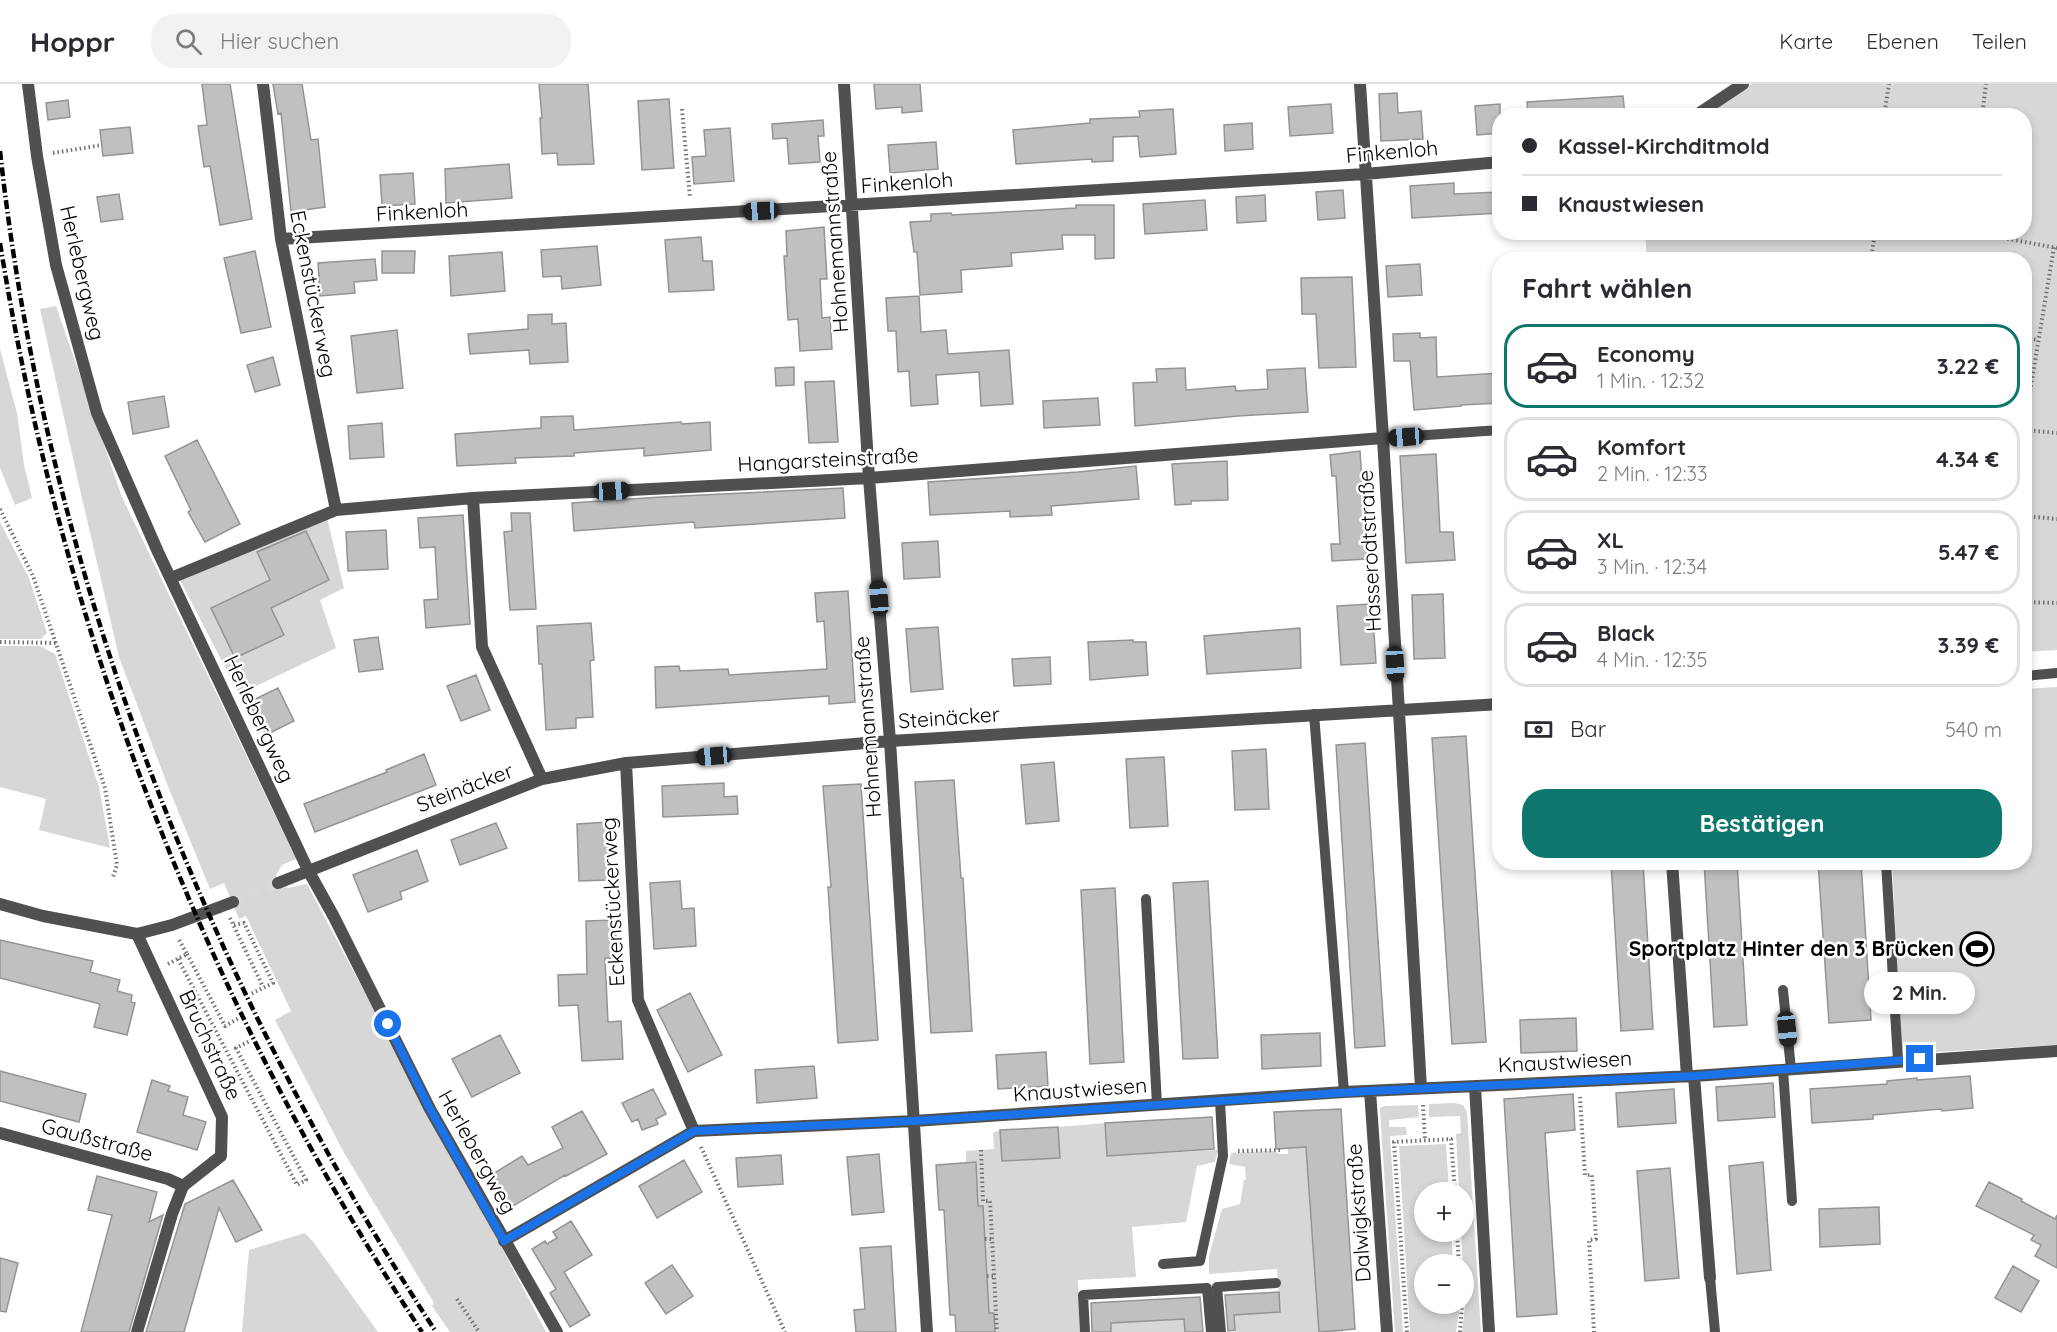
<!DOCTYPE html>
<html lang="de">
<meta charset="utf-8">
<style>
body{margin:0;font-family:Quicksand,sans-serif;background:#f2f2f3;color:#2b2b33;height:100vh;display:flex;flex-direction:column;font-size:22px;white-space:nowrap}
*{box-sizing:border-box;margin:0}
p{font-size:20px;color:#7c7c81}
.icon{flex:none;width:33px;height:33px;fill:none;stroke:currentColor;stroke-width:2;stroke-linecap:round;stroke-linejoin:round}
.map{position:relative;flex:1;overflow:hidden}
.side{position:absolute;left:1492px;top:168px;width:540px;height:618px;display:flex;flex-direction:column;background:#fff;border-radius:24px;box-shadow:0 3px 9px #0003}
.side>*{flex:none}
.banner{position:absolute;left:1492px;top:24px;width:540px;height:132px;border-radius:24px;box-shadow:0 3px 9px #0003;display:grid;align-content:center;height:132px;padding:0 30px;background:#fff}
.fabs{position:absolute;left:1414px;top:1098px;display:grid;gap:12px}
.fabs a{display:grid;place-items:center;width:60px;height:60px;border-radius:50%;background:#fff;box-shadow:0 3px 9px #0003;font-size:30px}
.end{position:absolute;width:27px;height:27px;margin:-14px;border:8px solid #1a73e8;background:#fff;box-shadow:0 0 0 3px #fff}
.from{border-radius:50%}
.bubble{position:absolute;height:42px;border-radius:21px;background:#fff;box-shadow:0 3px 9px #0003;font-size:20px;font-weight:800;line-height:42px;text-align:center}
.car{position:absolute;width:18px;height:36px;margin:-18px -9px;border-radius:8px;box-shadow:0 0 4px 2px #0007;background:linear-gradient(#222 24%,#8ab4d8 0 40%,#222 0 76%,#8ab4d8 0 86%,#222 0)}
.banner b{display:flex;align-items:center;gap:21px;height:57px;font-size:22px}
.banner b+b{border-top:2px solid #e1e1e2}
.banner i{width:15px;height:15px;background:#2b2b33}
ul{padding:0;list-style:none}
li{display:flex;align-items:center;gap:18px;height:84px;margin:0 12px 9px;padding:0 18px;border:3px solid #e1e1e2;border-radius:24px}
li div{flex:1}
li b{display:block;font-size:22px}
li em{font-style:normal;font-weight:800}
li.active{border-color:#0f766e}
li>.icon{width:54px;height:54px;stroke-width:1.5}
h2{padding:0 30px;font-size:27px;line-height:72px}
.pay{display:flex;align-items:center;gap:15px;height:66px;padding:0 30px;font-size:22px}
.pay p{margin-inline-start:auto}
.primary-button{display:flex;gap:12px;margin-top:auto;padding:12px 30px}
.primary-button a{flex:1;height:69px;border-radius:24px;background:#0f766e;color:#fff;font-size:24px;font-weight:800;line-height:69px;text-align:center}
header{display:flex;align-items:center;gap:36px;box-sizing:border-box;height:84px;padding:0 30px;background:#fff;border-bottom:2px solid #e1e1e2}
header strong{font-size:28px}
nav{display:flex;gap:33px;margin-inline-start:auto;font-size:21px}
.search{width:420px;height:54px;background:#f2f2f3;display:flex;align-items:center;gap:15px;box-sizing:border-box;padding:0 21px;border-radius:24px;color:#7c7c81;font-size:22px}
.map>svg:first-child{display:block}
.green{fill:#d7d7d7}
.building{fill:#c0c0c0;stroke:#949494;stroke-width:1.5}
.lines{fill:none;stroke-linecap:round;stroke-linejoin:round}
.street-tunnel{stroke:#d9d9d9;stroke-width:12;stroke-dasharray:12 6;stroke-linecap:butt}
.path{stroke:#727272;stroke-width:4;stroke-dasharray:1.5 3;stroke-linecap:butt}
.lane{stroke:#505050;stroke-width:10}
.street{stroke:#505050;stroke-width:12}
.rail{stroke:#000;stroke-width:4.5;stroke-dasharray:9 3 1.5 3;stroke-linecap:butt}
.route{stroke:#1a73e8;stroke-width:8}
.labels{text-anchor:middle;stroke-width:5;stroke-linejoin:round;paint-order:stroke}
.street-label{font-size:21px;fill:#000;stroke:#fff}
.poi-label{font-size:21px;font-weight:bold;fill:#000;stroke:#fff;text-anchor:end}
</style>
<header>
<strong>Hoppr</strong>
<div class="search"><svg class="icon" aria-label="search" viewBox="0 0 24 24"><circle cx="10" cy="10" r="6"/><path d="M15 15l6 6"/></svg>Hier suchen</div>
<nav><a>Karte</a><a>Ebenen</a><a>Teilen</a></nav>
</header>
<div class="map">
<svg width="2057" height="1248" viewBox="0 0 2057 1248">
<rect width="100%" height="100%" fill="#fff"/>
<path class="green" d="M1752,0H2057V566L2025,568V176L1647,175L1645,149L2025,148V32L1704,31Z
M56,222L122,413L296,775L282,781L276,791L277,796L287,804L307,800C386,950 468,1098 546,1248H450L432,1222L434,1219L343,1067L275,936L291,927L246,832L239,835L224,799L210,805L169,705L119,573L78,397L40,225Z
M0,265L17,329L24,381L32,414L15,421L0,384Z
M327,434L344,504L320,516L336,564L239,610L180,496Z
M0,438L29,494L47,549L41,555H0Z
M0,562H40L55,570L99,703L110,764L39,746L46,715L0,703Z
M2057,603V961L1902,970L1892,779L2025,778V605Z
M1455,1019L1463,1021L1467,1028L1481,1248H1462L1465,1222L1461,1148H1464V1108H1459L1456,1050L1461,1049L1460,1032L1429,1033V1020Z
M1418,1021L1419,1033L1389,1036V1043H1406L1407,1051L1390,1052L1403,1248H1395L1380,1028V1024L1384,1022Z
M1105,1039L1108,1072L1218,1066L1215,1078L1197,1082L1186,1138L1132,1143L1136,1193L1078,1196L1080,1248H995L994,1229H989L983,1122H978L976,1079H966V1067L994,1065L993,1049L1000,1046L1002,1077L1060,1074L1058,1043Z
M1446,1060L1449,1108H1425V1148H1451L1453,1180H1425V1220H1455L1456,1223H1460L1456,1248H1410L1399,1062Z
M1321,1062L1320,1248L1343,1246V1248H1235L1234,1231L1280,1228L1277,1185L1209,1190V1172L1222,1125L1240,1120L1244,1096H1246L1245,1083L1229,1080L1231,1069L1273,1067L1280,1070H1288V1064Z
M305,1149L314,1159L378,1248H242L249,1166Z
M1184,1235L1185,1248H1111V1239Z"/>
<path class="building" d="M202,0H230L252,135L220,141L210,82L204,83L198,42L207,41Z
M273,0H302L311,56L318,55L325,123L291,128L281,29L278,30Z
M539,0H588L594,80L558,81L557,69L542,70L540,34H542Z
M874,0H920L922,27L902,29V23L876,25Z
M1397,9L1398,29L1421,27L1423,55L1381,57L1379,10Z
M1623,12L1625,32H1528L1527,18Z
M669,15L674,84L642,86L638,17Z
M68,16L70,33L48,36L46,19Z
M1331,20L1333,49L1290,52L1288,23Z
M1500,20V49L1477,51L1475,22Z
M1173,25L1176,70L1140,73L1138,52L1113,53V77L1092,78V75L1016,80L1013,46L1090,39V35L1140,33L1139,27Z
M823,36L824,52H818L820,78L789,80L787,54L773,55L772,40Z
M1252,39L1253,65L1225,67L1224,41Z
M130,43L133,69L103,72L100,46Z
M730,44L734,97L694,100L692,73L706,72L704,46Z
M936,58L938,85L890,89L888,61Z
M509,80L512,114L446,119L445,85Z
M413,89L415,120L382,122L380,91Z
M1454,99V110L1500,108V129L1412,134L1410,102Z
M1343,106L1345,134L1318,136L1316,108Z
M119,110L123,135L101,138L97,113Z
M1265,111L1266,137L1237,139L1236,113Z
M1205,116L1207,146L1145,150L1143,120Z
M1076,121H1114V174L1095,175V151H1062L1063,165L1011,169L1012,182L961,186L962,208L920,211L917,168H914L910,138L931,137V130L951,129L952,131L1076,124Z
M824,143L827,195H820L822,234L830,233L832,265L800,267L798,235L788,236L784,172H787L786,147Z
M701,153L703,177H712L714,206L669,208L665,156Z
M597,162L601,201L562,205L561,192L543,193L541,166Z
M255,167L271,243L241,249L224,174Z
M382,167H415L414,189H382Z
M502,168L505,207L451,212L449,172Z
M375,175L377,196L354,198L355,209L320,212L318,179Z
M1420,180L1422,211L1388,213L1386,182Z
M1352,193L1356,283L1319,284L1316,230H1302L1301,194Z
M919,212L921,248L946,246L948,270L1009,266L1013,320L981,322L979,288L936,291L938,320L911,322L909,287L898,288L896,247H888L886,214Z
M552,230V240L566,239L568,278L530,280L529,266L470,270L468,250L528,245V231Z
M397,246L403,304L357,309L351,252Z
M1420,249V254L1436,253L1437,293L1500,289V319L1461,321V322L1414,326L1410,277H1394L1393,250Z
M273,273L280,301L255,308L247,281Z
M794,283V301L776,302L775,284Z
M1185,284L1186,306L1235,302L1236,307L1268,305L1267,286L1305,284L1308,328L1238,332L1135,342L1133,299L1157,298L1156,285Z
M834,297L838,358L809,359L805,298Z
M164,312L169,343L133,350L128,318Z
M1098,314L1100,341L1044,344L1043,317Z
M573,332L574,346L681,338L682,340L710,338L711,366L644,372V364L574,369V372L515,374L516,379L457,382L455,350L541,344V333Z
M382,339L384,373L350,375L348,342Z
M197,356L240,440L205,458L188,428L191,426L165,372Z
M1360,367L1367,475L1332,477L1331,460H1340L1336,392H1332L1330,371Z
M1436,370L1440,448H1453L1455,476L1406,479L1400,372Z
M1227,377L1228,416L1191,417V420L1175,421L1172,380Z
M1136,382L1139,415L1051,422L1052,431L1010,433V427L930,431L928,398L1078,388Z
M843,404L845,434L695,444L694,438L574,447L572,419L661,413Z
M511,429H530L536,525L510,526L504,448L512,447Z
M463,431L470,540L426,544L424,516L438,515L435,463L420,464L418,434Z
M386,446L388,485L348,487L346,448Z
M306,447L329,496L271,524L284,551L235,574L211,524L270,496L257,468Z
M938,457L940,493L904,495L902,459Z
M848,507L855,618L829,620V612L656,624L655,583L679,582L680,587L728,585L729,591L827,585L824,537L817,538L815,509Z
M1443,510L1445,574L1414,575L1412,511Z
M1372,520L1376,579L1341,581L1337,522Z
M591,539L594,576L590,577L593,633L576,634V644L546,646L542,580H539L537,542Z
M938,543L943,605L911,608L906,545Z
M1300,544L1301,584L1207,590L1204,552Z
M378,553L383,585L359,588L354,556Z
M1133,556V558H1146L1148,591L1090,596L1088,558Z
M1050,573L1051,600L1014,602L1012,575Z
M476,591L490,626L461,637L447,602Z
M278,604L294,637L266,651L249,618Z
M1466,652L1486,958L1452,960L1432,654Z
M1365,659L1385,962L1355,964L1336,661Z
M1266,665L1269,725L1235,726L1232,667Z
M424,670L436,701L315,748L304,720L387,688L386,686Z
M1164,673L1168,742L1130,744L1126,675Z
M1054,678L1059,737L1026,740L1021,681Z
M954,696L961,794H963L972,947L931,949L915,698Z
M724,699V713L737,712L738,730L663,733L662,702Z
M861,700L878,956L838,959L828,803H831L823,702Z
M607,738L608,796L579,797L577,740Z
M496,739L507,764L460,781L451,756Z
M417,766L428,797L400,808L402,815L368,828L353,791Z
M1611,778H1643L1653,945L1621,947Z
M1704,778H1737L1747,941L1714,943Z
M1818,778H1861L1871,936L1829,939Z
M680,797L682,825L694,824L696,862L654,865L650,799Z
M1208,797L1218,974L1183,975L1173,799Z
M1115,804L1124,978L1090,980L1081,806Z
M615,836L617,874H605L608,938L621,937L623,975L582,977L578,921L559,922L558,891L587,890L586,837Z
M0,856L93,877L90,888L120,896L117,907L132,911L131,918L135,919L127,951L94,943L100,920L0,894Z
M690,909L722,971L688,988L657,926Z
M1576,934L1577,967L1521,969L1520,936Z
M1320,949L1321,982L1262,985L1261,951Z
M500,951L520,989L472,1013L452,975Z
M1046,968L1048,1002L998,1005L996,971Z
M814,982L817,1014L757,1019L755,986Z
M0,987L86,1010L79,1038L0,1017Z
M1970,992L1973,1024L1942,1027L1941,1025L1873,1031V1035L1812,1039L1810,1005L1887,1000V997L1917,994V996Z
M152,996L170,1002L168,1007L188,1013L183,1031L206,1038L197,1066L137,1048Z
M1773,999L1775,1033L1718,1037L1716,1003Z
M653,1005L666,1030L656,1035L658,1040L642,1046L638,1035L632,1038L622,1019Z
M1674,1005L1676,1039L1618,1043L1616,1009Z
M1573,1010L1575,1046L1545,1049L1557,1230L1517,1233L1504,1015Z
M1341,1025L1355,1245L1319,1248L1306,1063L1276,1065L1274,1028Z
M582,1027L607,1070L566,1092L565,1091L508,1125L488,1093L522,1072L528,1081L563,1064L552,1043Z
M1212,1033L1214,1065L1107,1072L1105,1039Z
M1058,1043L1060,1074L1002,1077L1000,1046Z
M879,1070L884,1128L852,1131L847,1073Z
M781,1071L783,1100L738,1103L736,1074Z
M684,1076L702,1108L657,1134L639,1102Z
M976,1078L978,1122H983L989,1229H994L995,1248H956L955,1231H950L944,1126H939L936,1081Z
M1763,1078L1771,1186L1737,1190L1729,1082Z
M1670,1084L1679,1194L1645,1197L1637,1087Z
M97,1092L157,1108L149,1138L163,1131L129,1248H81L112,1131L88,1126Z
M233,1096L262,1146L236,1158L219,1124L184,1248H146L185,1120Z
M1989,1098L2022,1115L2021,1117L2055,1135L2057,1131V1184L2035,1172L2041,1161L2031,1156L2034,1151L1976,1122Z
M1879,1123L1880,1160L1820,1163L1819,1125Z
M571,1137L592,1171L564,1188L590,1231L570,1243L550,1209L556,1205L532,1165L545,1157L547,1160L557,1154L553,1148Z
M891,1162L896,1248H856L854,1226L865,1225L860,1164Z
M0,1174L18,1179L6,1228L0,1227Z
M672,1181L693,1212L666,1230L645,1199Z
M2013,1182L2039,1197L2021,1228L1995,1214Z
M1279,1208L1280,1228L1234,1231L1235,1246L1228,1247L1225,1211Z
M1200,1213L1203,1248H1185L1184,1235L1111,1239V1248H1092L1091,1219Z"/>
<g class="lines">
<path class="street-tunnel" d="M233,818L278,799"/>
<path class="path" d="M682,25L690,114
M1790,32L1791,24
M1884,32L1889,0
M1982,32L1986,0
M53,69L102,61
M1972,148L2057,164
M1871,176L1875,148
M2025,254L2038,256
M2025,338L2054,163
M2025,346L2057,349
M0,425L33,492L105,704L117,781L113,793
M2025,432L2057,435
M2025,518L2057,519
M0,558L56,559
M230,834L263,903
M234,841L244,839L273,899L251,910
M187,870L225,942L239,934
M178,875L297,1101L306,1096L236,964L250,957
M168,880L187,870L178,854
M1580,1013L1585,1091H1592L1596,1155L1589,1156L1594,1248
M1423,1021L1425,1056
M701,1063L785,1248
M981,1066L983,1117H990L997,1248
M1238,1067L1280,1066L1281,1064
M1457,1148L1459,1180
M985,1155H992
M987,1192H994
M457,1215L479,1248
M1407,1248L1394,1058L1451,1055L1455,1108
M1460,1248L1462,1220"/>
<path class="lane" d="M1383,354L1500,346
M2025,592L2057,589
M1314,630L1344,1008
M1886,778L1898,977
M1146,815L1157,1021
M1783,906L1791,985
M1783,985L1792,1117
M1163,1180L1200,1177L1223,1072L1220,1017
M1710,1194L1715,1248
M1085,1248L1083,1211L1207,1204L1211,1248
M1221,1248L1217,1203L1276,1199"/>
<path class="street" d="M28,0L37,72L56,181L97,329L158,468L308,786L334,833L430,1025L557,1248
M263,0L281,155L336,426
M844,0L869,394L890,657L927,1248
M1360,0L1383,354L1421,1004
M1695,32L1743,0
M281,155L1365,90L1500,78
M473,414L482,563L542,695
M171,494L336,426L473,414L869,394L1383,354
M626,679L638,916L694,1047
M1672,778L1687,992
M278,799L542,695L626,679L890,657L1500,620
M0,820L43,832L137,850L172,841L233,818
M137,850L222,1033L221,1072L183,1102L172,1130L137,1248
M1694,992L1710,1194
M1475,1002L1489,1248
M1370,1007L1387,1248
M0,1049L168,1095L183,1102
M504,1157L694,1047L914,1037L1344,1008L1694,992L2057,967"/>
<path class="rail" d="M0,67C46,488 205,894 436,1248
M0,159C63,550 204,917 422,1248"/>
</g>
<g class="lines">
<path class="route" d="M388,940L430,1025L504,1157L694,1047L914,1037L1370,1007L1694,992L1920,975"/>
</g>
<defs>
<symbol id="stadium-ring" viewBox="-11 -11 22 22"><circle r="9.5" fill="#fff" stroke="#000" stroke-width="1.5"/><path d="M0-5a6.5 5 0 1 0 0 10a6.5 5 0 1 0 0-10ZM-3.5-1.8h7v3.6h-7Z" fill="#000"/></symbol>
</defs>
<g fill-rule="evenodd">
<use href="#stadium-ring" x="1958" y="846" width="38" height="38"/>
</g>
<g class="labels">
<g class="street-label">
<text transform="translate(1392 68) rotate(-5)" y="7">Finkenloh</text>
<text transform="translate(907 99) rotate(-4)" y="7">Finkenloh</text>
<text transform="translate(422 128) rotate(-3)" y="7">Finkenloh</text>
<text transform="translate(835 158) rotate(-94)" y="7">Hohnemannstraße</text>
<text transform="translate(82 189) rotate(77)" y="7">Herlebergweg</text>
<text transform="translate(313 210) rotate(79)" y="7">Eckenstückerweg</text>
<text transform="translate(828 376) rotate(-3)" y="7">Hangarsteinstraße</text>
<text transform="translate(1370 467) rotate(-93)" y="7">Hasserodtstraße</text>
<text transform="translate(949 634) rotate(-4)" y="7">Steinäcker</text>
<text transform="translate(259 635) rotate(65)" y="7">Herlebergweg</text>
<text transform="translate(868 643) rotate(-94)" y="7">Hohnemannstraße</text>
<text transform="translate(465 704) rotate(-21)" y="7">Steinäcker</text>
<text transform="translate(613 818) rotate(-93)" y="7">Eckenstückerweg</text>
<text transform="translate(210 961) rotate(65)" y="7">Bruchstraße</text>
<text transform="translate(1565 978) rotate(-3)" y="7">Knaustwiesen</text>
<text transform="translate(1080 1006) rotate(-4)" y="7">Knaustwiesen</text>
<text transform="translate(97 1056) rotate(15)" y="7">Gaußstraße</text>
<text transform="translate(477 1068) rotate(61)" y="7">Herlebergweg</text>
<text transform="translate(1359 1129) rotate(-94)" y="7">Dalwigkstraße</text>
</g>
<g class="poi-label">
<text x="1954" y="872">Sportplatz Hinter den 3 Brücken</text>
</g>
</g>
</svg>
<div class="fabs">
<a>+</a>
<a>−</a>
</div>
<i class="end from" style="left:388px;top:940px"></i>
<i class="end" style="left:1920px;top:975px"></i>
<div class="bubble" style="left:1864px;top:888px;width:111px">2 Min.</div>
<i class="car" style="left:761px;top:127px;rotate:267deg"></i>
<i class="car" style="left:1406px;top:353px;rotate:266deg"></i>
<i class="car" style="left:612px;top:407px;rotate:87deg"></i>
<i class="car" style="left:879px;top:514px;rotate:355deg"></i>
<i class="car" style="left:1395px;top:580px;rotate:177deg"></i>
<i class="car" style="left:714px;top:672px;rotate:265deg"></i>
<i class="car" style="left:1787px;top:945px;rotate:174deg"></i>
<div class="banner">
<b><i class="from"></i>Kassel-Kirchditmold</b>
<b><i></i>Knaustwiesen</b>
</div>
<section class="side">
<h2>Fahrt wählen</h2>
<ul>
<li class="active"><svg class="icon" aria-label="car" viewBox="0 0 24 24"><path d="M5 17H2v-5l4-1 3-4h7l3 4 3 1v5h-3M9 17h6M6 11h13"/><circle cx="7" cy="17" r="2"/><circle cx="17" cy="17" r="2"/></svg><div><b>Economy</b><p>1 Min. · 12:32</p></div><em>3.22 €</em></li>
<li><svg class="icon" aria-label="car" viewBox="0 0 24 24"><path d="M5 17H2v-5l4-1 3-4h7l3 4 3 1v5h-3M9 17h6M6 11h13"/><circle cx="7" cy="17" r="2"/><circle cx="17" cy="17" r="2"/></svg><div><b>Komfort</b><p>2 Min. · 12:33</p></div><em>4.34 €</em></li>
<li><svg class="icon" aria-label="car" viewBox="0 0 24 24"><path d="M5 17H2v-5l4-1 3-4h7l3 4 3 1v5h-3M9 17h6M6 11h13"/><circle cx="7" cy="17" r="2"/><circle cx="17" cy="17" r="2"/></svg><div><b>XL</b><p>3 Min. · 12:34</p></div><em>5.47 €</em></li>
<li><svg class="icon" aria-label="car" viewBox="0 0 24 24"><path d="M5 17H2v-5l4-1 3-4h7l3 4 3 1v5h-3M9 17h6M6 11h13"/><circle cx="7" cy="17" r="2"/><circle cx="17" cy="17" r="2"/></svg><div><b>Black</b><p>4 Min. · 12:35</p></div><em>3.39 €</em></li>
</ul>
<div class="pay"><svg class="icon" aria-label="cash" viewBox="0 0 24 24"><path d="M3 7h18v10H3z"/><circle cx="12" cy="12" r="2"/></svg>Bar<p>540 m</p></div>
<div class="primary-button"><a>Bestätigen</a></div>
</section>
</div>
